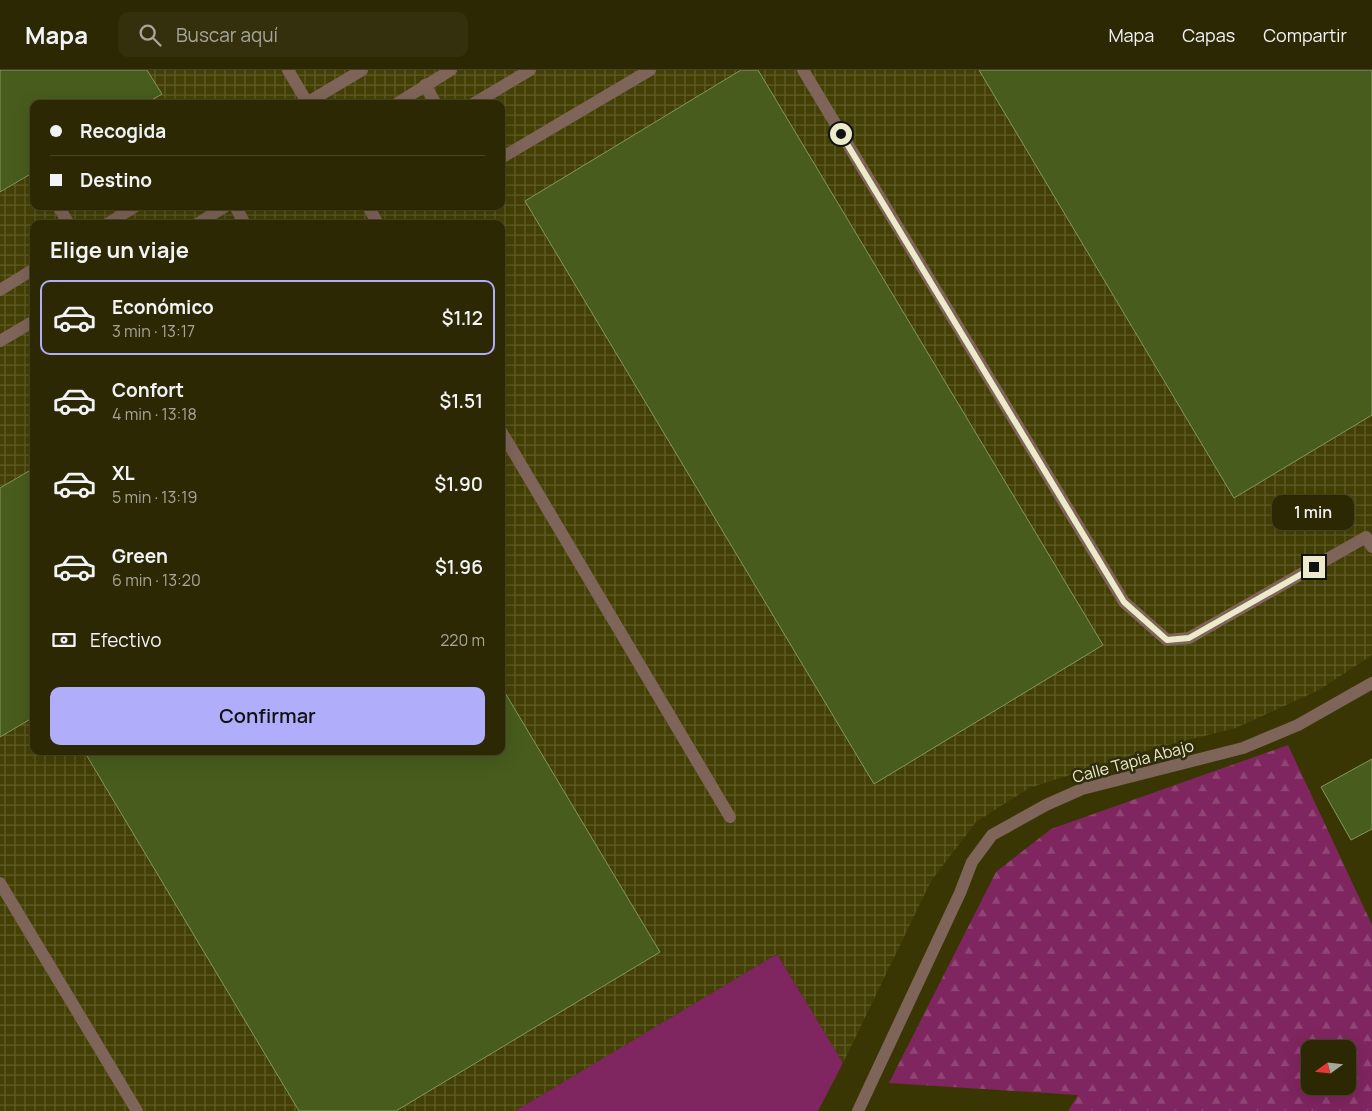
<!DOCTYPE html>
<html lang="es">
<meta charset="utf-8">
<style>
body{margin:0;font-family:Manrope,sans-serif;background:#34300d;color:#f1f3f6;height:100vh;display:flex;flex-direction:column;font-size:19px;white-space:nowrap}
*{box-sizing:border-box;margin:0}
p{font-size:16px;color:#a6a69a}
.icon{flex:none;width:28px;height:28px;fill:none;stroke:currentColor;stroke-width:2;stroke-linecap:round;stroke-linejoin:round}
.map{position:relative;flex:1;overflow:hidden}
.drawer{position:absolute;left:30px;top:150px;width:475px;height:535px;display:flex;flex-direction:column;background:#2c2803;border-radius:10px;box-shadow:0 5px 20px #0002,0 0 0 1px #484425}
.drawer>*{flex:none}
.top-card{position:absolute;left:30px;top:30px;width:475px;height:110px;border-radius:10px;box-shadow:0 5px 20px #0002,0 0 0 1px #484425;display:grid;align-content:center;height:110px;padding:0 20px;background:#2c2803}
.needle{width:32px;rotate:255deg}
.buttons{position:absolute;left:1301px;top:970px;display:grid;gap:10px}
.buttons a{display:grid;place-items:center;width:55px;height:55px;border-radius:10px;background:#2c2803;box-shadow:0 5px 20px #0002,0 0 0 1px #484425;font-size:25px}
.end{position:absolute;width:22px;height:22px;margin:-11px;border:6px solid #eceacb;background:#111;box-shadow:0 0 0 2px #111}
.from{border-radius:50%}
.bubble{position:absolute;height:35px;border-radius:10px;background:#2c2803;box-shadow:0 5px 20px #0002,0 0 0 1px #484425;font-size:16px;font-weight:600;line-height:35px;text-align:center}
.top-card b{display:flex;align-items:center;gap:18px;height:48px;font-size:19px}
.top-card b+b{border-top:1px solid #484425}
.top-card i{width:12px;height:12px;background:#f1f3f6}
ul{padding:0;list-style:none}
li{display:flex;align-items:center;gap:15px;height:75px;margin:0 10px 8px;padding:0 10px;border:2px solid transparent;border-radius:10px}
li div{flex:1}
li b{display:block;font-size:19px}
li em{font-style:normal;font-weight:600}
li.on{border-color:#b0aefa}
li>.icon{width:45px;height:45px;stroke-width:1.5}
h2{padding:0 20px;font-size:22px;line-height:60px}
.pay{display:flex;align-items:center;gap:12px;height:55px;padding:0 20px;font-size:19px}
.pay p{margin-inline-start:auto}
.action{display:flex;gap:10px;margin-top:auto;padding:10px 20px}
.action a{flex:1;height:58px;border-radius:10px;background:#b0aefa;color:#111;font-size:20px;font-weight:600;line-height:58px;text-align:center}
header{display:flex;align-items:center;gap:30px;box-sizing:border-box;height:70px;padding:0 25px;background:#2c2803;border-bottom:1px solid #484425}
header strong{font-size:24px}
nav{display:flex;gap:28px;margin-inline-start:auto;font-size:18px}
.search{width:350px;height:45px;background:#34300d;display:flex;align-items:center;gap:12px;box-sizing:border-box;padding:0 18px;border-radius:10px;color:#a6a69a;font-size:19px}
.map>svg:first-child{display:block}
.industrial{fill:url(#industrial-grid);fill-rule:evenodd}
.green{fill:#7f255f}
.forest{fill:url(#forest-firs);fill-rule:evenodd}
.building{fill:#485c1d;stroke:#82975f}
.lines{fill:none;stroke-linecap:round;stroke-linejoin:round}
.minor{stroke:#7e6459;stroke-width:12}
.route{stroke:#eceacb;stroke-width:6}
.labels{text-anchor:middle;stroke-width:5;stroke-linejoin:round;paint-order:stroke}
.street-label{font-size:16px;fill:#eceacb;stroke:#2e2c0b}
</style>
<header>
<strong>Mapa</strong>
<div class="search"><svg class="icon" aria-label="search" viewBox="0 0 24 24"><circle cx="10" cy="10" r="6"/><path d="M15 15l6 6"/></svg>Buscar aquí</div>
<nav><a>Mapa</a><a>Capas</a><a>Compartir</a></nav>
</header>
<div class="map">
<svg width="1372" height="1041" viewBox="0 0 1372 1041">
<defs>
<pattern id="industrial-grid" width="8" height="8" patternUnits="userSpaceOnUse" patternTransform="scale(1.25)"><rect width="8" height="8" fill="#444005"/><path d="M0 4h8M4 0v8" fill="none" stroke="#5f5c28"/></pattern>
<pattern id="forest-firs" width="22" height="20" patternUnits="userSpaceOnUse" patternTransform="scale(1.25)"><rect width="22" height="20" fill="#7f255f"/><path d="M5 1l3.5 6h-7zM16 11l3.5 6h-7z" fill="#914575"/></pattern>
</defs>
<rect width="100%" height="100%" fill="#3a3604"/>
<path class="industrial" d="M0,0H1372V585L1319,620L1236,658L1148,680L1029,718L976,752L931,811L843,993L777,884L515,1041H0ZM34,34H501V136H34ZM34,154H501V681H34Z"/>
<path class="green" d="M777,884L843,993L818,1041H515Z"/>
<path class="forest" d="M1288,675L1372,855V1041H1068L1078,1025L889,1013L996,802L1051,759ZM1310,979H1348V1016H1310Z"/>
<path class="building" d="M0,0H147L162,24L145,34H34V102L0,122Z
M741,0H758L1103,575L874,714L525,131Z
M979,0H1372V345L1234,428Z
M34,398V647L0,667V418Z
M501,616L660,882L396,1041H299L84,681H501Z
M1372,689V759L1351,770L1321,717Z"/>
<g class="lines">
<path class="minor" d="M288,0L308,34
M803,0L1124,532L1167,570L1189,568L1366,467L1372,477
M425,15L436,34
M305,34L362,0
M396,34L451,0
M473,34L530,0
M501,88L650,0
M58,136L69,154
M235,136L245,154
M368,136L378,154
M107,154L136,136
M197,154L226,136
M0,220L34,199
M0,271L34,251
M501,361L730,747
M0,813L137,1041
M858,1041L960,823L972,792L992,765L1046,735L1082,719L1243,678L1298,655L1372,613"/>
</g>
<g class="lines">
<path class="route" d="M841,64L1124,532L1167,570L1189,568L1314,497"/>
</g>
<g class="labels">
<g class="street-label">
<text transform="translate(1133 691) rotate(-15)" y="6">Calle Tapia Abajo</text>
</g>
</g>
</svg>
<div class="buttons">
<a><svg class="needle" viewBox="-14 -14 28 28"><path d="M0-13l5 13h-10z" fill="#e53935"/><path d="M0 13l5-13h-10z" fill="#a6a69a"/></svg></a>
</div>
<i class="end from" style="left:841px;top:64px"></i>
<i class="end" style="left:1314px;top:497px"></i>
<div class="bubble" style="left:1272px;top:425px;width:82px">1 min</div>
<div class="top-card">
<b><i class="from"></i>Recogida</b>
<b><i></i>Destino</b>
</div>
<section class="drawer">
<h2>Elige un viaje</h2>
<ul>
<li class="on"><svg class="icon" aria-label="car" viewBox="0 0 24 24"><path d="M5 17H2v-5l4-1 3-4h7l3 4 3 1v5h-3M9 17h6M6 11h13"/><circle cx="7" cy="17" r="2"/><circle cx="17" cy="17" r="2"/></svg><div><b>Económico</b><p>3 min · 13:17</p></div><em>$1.12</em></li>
<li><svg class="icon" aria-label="car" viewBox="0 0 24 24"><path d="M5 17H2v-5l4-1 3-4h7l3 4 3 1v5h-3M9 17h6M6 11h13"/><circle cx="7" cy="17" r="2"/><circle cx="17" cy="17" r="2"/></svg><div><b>Confort</b><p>4 min · 13:18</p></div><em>$1.51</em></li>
<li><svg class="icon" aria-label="car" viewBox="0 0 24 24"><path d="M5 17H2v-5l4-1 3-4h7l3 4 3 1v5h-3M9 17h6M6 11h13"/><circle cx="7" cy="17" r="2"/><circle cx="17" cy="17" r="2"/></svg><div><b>XL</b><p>5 min · 13:19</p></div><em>$1.90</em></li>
<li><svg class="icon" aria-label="car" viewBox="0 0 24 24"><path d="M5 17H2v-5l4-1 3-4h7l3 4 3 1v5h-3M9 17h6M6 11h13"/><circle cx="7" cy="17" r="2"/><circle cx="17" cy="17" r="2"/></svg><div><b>Green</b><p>6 min · 13:20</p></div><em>$1.96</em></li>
</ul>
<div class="pay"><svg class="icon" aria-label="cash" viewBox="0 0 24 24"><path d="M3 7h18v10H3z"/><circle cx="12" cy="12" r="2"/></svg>Efectivo<p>220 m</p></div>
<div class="action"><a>Confirmar</a></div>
</section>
</div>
